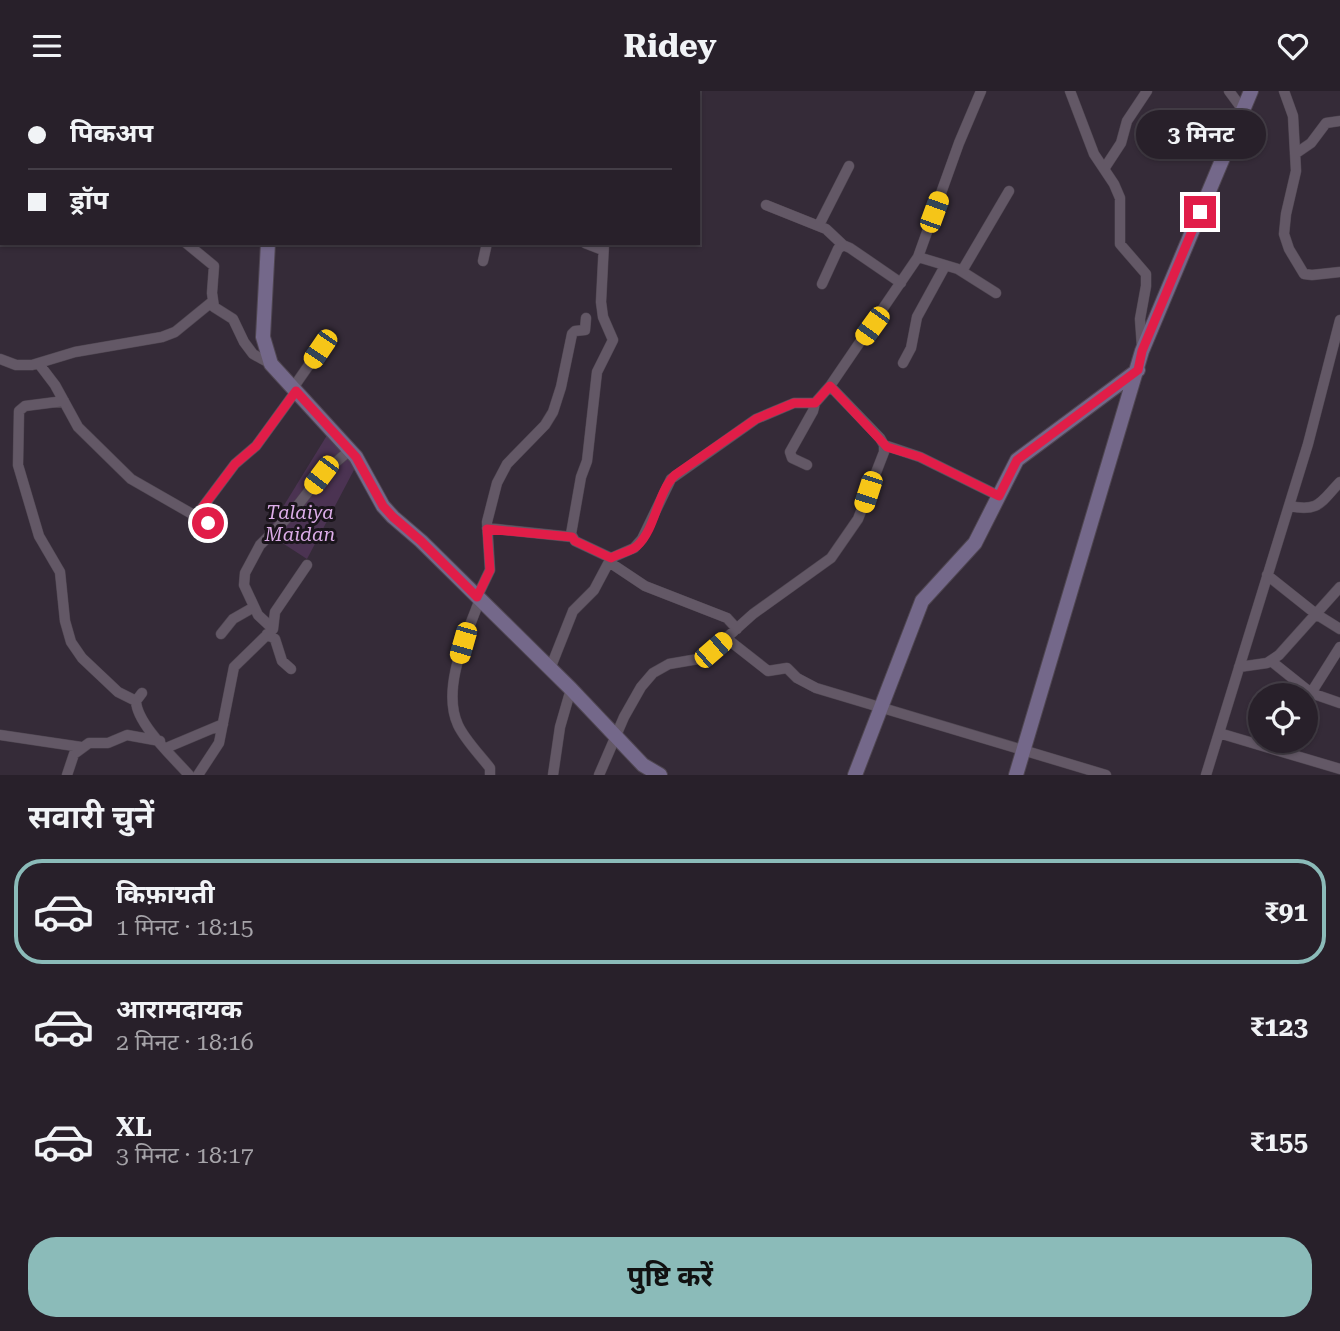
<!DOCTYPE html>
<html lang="hi">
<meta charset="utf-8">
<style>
body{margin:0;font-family:"Roboto Serif","Noto Sans Devanagari",serif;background:#342d36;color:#f1f3f6;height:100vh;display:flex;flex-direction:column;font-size:26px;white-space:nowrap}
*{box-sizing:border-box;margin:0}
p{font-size:23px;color:#a5a3a8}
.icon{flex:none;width:38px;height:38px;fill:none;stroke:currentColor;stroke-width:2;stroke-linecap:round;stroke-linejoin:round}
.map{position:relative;height:684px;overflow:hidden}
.drawer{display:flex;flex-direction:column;background:#28202a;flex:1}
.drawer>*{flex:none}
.top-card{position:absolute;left:0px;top:0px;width:700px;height:154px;box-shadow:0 2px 5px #0004,0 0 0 2px #443e47;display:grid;align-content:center;height:154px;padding:0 28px;background:#28202a}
.buttons{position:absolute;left:1248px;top:592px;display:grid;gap:14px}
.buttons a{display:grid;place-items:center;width:70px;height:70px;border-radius:50%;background:#28202a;box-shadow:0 2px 5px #0004,0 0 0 2px #443e47;font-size:35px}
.end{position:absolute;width:32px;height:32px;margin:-16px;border:9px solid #e11d48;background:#fff;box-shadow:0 0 0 4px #fff}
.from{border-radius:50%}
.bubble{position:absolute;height:49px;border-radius:24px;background:#28202a;box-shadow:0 2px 5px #0004,0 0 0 2px #443e47;font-size:23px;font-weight:700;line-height:49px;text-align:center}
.car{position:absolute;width:21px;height:42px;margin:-21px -10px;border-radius:9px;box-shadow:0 0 5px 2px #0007;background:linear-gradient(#f5c518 24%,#345 0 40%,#f5c518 0 76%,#345 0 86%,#f5c518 0)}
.top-card b{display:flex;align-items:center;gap:24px;height:66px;font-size:26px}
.top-card b+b{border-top:2px solid #443e47}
.top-card i{width:18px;height:18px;background:#f1f3f6}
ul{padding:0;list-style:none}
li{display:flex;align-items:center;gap:21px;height:105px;margin:0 14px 10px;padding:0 14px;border:4px solid transparent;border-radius:28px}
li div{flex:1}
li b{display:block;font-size:26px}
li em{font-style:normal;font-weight:700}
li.active{border-color:#8bbbb9}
li>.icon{width:63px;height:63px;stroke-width:1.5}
h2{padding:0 28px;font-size:32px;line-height:84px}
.cta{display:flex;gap:14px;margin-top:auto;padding:14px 28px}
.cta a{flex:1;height:80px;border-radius:28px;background:#8bbbb9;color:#111;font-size:28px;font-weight:700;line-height:80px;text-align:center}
header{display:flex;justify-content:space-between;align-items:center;height:91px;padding:0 28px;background:#28202a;font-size:32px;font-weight:700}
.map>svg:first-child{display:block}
.green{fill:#4b3352}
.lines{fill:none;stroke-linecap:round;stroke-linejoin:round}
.street-casing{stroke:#4f4651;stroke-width:11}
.secondary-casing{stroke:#4f4651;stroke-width:16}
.street{stroke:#635866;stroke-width:10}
.secondary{stroke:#74688a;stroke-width:14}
.route{stroke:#e11d48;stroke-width:9}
.labels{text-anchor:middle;stroke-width:6;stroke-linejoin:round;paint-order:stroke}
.park-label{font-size:19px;font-style:italic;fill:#dcade8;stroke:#1a151b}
</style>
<header><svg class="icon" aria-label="menu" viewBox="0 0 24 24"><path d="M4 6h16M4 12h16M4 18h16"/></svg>Ridey<svg class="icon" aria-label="heart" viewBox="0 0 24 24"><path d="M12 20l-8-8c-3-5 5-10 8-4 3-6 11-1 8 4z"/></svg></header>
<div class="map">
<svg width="1340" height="684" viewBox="0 0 1340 684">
<rect width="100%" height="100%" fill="#352b38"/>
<path class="green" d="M329,341L355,377L307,468L267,442Z"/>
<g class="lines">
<defs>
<path id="street" d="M581,0L582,2
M1070,0L1094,63L1114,93L1120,107V153L1146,183V195L1140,228L1142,256
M1229,0L1243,19
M1284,0L1293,25L1296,80L1286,123L1284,143L1289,158L1304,183L1312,184L1340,181
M278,2L280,0
M441,2L443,0
M1295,63L1311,52L1326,32L1340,30
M1104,78L1121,52L1127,30L1147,0
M766,114L826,138L843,154
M819,134L849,75
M186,152L214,175L212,202L214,216L233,228L244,251L253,263L271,273
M585,152L603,159
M604,152L601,211L603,226L613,249L597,281L587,370L581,386L571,443L575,450L611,467
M918,166L958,178L996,202
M483,170L487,152
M962,180L1009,100
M822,193L838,158L843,154L850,157L901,192
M0,268L16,274H32L75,261L162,246L175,241L213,210
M903,272L911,257L917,226L945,175
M39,273L55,294L78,336L131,388L220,439
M293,297L320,258
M64,310L25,315L19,320L18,374L39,445L60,481L65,530L71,551L82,567L118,601L136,610
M884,354L920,366L999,405
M807,374L792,367L790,361L813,320L815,312
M1289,415C1319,421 1320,412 1340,391
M196,425L235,373L256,355L296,300
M487,437L572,446
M609,471L645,495L727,527L737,538
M1267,484L1316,523L1340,538
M477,506L490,479L487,431L497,392L507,373L545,334L553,321L561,296L572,243L575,240L585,239L586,227
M480,508C467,543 441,597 458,634C465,649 480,664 490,677V684
M273,538L258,524L244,494L245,482L260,454L291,423L321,384L350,359
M221,543L233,528L254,516
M267,543L275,548L282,570L291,578
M726,547L768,580L787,577L797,587L816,597L1106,684
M1271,570L1311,602L1340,612
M1239,576L1267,572L1279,564L1340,496
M550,578L573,520L594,499L611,467L634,457L642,448L671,388L756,328L794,312H815L830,295
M142,602L136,610C137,633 173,666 189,684
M1311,602L1340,556
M1219,642L1340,678
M0,644L81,656
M166,657L223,633
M67,684L74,663L89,652H108L127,644L160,650
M198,684L219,652L234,576L273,538L275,521L307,474
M553,684L560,636L571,598
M599,684L624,626L641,596L653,582L669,573L704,567L753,523L831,467L858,428L884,361V354L880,347L830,295L918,166L959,52L981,0
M1206,684L1308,353L1340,229"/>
<path id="secondary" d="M250,0V2
M268,152L263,246L271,273L356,366L383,415L393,426L421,450L571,598L643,674L660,684
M855,684L922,510L975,452L1017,369L1138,279
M1016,684L1142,260L1251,0"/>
</defs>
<use href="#street" class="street-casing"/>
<use href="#secondary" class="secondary-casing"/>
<use href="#street" class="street"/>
<use href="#secondary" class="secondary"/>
</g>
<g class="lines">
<path class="route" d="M208,432L196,425L235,373L256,355L296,300L356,366L383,415L393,426L421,450L477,506L490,479L487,438L572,446L575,450L611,467C619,462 630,461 637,455C657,436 656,403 675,384L756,328L794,312H815L830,295L887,356L920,366L999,405L1017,369L1138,279L1142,260L1200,121"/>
</g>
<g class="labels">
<g class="park-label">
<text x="300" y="428">Talaiya<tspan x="300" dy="22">Maidan</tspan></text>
</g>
</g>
</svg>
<div class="buttons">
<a><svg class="icon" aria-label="locate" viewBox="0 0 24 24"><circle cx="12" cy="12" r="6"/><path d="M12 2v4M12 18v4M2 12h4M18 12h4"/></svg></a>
</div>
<i class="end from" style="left:208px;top:432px"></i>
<i class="end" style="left:1200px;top:121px"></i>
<div class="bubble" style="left:1136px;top:19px;width:130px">3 मिनट</div>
<i class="car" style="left:934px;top:121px;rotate:20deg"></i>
<i class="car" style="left:872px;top:235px;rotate:216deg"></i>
<i class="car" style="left:320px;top:258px;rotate:214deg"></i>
<i class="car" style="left:321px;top:384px;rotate:217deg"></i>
<i class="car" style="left:868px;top:401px;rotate:198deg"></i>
<i class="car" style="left:463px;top:552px;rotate:196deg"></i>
<i class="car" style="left:713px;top:559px;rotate:49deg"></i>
<div class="top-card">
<b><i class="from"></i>पिकअप</b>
<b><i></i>ड्रॉप</b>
</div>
</div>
<section class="drawer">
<h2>सवारी चुनें</h2>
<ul>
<li class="active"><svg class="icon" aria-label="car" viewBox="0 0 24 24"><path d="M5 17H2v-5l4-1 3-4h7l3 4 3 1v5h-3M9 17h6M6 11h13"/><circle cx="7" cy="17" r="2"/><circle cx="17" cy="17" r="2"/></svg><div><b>किफ़ायती</b><p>1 मिनट · 18:15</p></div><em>₹91</em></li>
<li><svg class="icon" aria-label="car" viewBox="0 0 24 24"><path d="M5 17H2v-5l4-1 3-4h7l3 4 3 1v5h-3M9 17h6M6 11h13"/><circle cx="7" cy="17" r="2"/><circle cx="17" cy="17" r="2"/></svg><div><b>आरामदायक</b><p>2 मिनट · 18:16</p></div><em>₹123</em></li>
<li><svg class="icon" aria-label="car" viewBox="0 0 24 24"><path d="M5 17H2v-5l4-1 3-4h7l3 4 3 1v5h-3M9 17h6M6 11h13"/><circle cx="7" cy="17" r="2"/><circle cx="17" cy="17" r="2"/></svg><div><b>XL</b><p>3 मिनट · 18:17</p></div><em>₹155</em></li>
</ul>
<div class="cta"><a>पुष्टि करें</a></div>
</section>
